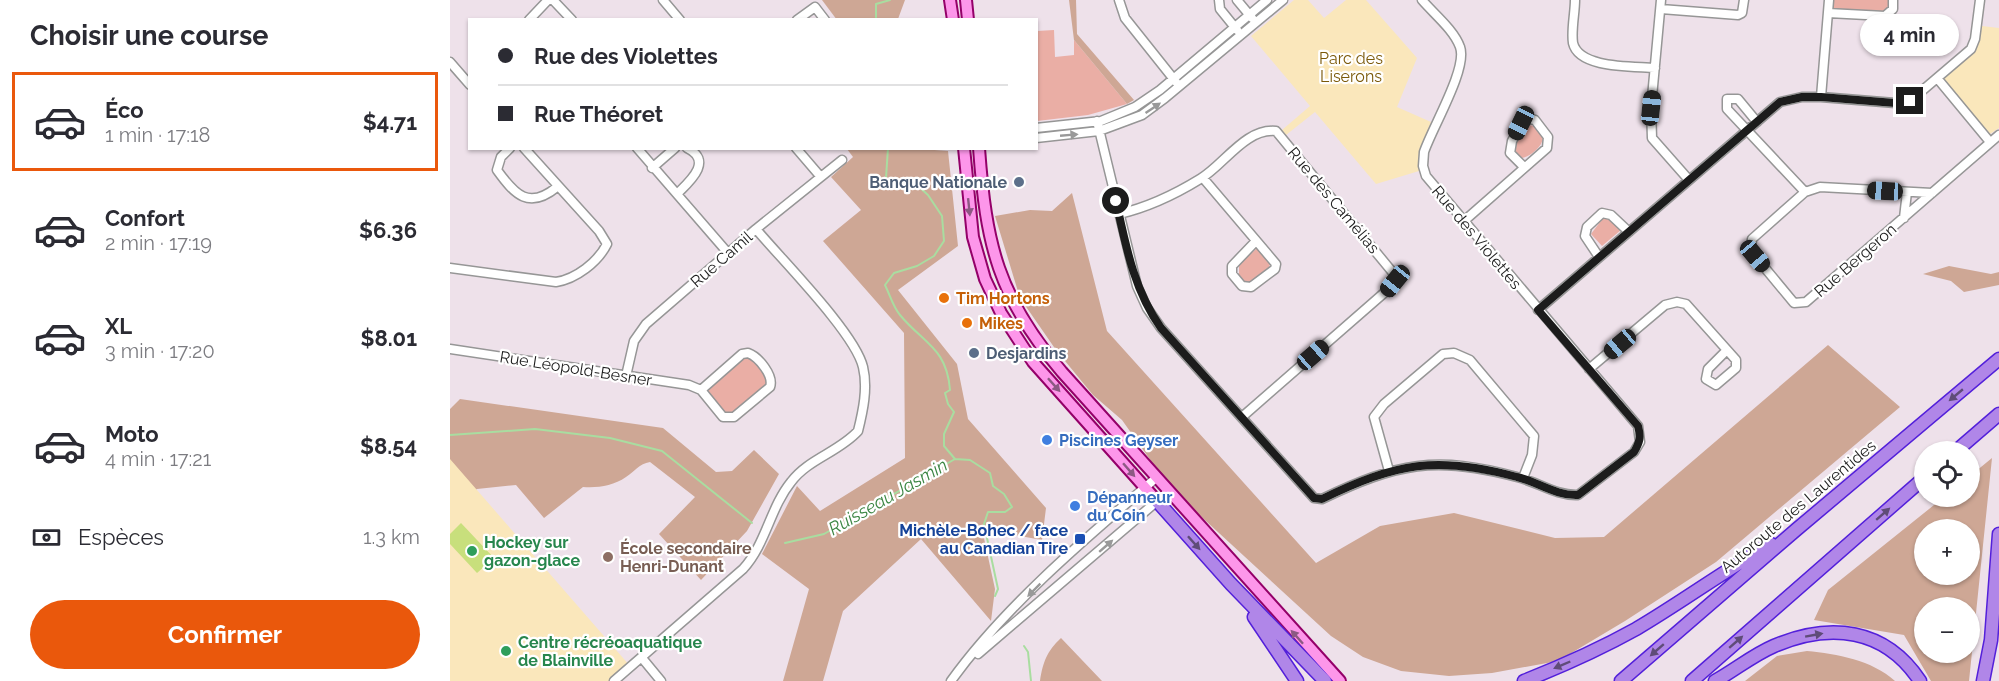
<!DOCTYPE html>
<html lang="fr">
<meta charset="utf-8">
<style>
body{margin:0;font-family:Raleway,sans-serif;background:#f2f2f3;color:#2b2b33;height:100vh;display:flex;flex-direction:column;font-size:22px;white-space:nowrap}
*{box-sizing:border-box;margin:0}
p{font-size:20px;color:#7c7c81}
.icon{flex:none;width:33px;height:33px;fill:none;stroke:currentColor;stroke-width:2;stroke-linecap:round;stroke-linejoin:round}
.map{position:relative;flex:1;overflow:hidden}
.sheet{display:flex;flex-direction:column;background:#fff;width:450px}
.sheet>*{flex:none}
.guide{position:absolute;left:18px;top:18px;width:570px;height:132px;border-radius:0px;box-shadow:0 2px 4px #0004;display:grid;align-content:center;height:132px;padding:0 30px;background:#fff}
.tools{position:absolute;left:1464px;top:441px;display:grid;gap:12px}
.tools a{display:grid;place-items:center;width:66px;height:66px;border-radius:50%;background:#fff;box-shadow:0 2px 4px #0004;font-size:30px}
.end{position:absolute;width:27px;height:27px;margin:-14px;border:8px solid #1c1c1c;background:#fff;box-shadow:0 0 0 3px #fff}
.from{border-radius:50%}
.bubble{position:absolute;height:42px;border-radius:21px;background:#fff;box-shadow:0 2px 4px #0004;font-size:20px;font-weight:700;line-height:42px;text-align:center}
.car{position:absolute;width:18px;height:36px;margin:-18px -9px;border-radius:8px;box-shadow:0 0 4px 2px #0007;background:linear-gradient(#222 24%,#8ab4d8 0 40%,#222 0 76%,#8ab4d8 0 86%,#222 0)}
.guide b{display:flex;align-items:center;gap:21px;height:57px;font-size:22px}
.guide b+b{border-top:2px solid #e1e1e2}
.guide i{width:15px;height:15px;background:#2b2b33}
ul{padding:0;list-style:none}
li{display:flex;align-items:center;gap:18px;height:99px;margin:0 12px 9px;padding:0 18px;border:3px solid transparent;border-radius:0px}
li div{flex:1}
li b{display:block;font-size:22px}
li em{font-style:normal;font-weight:700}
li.active{border-color:#ea580c}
li>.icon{width:54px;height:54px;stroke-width:1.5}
h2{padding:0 30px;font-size:27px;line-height:72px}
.pay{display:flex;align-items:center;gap:15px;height:66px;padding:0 30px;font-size:22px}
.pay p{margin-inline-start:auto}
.button{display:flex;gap:12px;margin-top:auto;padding:12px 30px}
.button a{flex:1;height:69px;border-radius:36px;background:#ea580c;color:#fff;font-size:24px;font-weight:700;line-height:69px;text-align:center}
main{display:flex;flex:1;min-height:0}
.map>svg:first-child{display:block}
.grass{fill:#eaaea5}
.forest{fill:#cea795;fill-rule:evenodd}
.park{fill:#fae7bb}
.pitch{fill:#c8df7c}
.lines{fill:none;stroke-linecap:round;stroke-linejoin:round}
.stream{stroke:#a9dda0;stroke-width:2}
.minor-casing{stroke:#969696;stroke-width:11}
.major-casing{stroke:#940069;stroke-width:14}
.highway-casing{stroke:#5320da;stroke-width:15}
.minor{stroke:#fff;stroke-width:8}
.major{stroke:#fd96ea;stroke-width:10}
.highway{stroke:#b086e8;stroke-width:12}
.oneway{fill:#999}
.oneway2{fill:#8c5983}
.oneway3{fill:#5f4c78}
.route{stroke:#1c1c1c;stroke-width:8}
.service-dot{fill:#5c6f8a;stroke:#fff;stroke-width:2}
.food-dot{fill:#e8710a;stroke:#fff;stroke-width:2}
.shop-dot{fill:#3f7fe0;stroke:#fff;stroke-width:2}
.transit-dot{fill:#1a4fb4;stroke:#fff;stroke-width:2}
.leisure-dot{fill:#2e9e5b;stroke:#fff;stroke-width:2}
.education-dot{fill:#8d6e63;stroke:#fff;stroke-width:2}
.labels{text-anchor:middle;stroke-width:4.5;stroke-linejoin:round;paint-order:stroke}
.park-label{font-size:16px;fill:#7b5909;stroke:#fff}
.service-label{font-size:16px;font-weight:bold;fill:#4e5e75;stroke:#fff;text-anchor:end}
.street-label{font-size:16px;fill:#1c1c1c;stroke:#fff}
.food-label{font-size:16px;font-weight:bold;fill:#c56008;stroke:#fff;text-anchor:start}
.shop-label{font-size:16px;font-weight:bold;fill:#366cbe;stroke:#fff;text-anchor:start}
.transit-label{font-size:16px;font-weight:bold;fill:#164399;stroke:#fff;text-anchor:end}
.leisure-label{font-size:16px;font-weight:bold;fill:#27864d;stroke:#fff;text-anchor:start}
.education-label{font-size:16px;font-weight:bold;fill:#785e54;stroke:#fff;text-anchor:start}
.water-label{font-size:18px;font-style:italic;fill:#3a8542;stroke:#fff}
</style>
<main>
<section class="sheet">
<h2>Choisir une course</h2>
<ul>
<li class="active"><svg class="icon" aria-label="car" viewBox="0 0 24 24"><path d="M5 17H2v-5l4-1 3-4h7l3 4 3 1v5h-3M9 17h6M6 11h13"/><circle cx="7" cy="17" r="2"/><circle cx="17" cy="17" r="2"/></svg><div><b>Éco</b><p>1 min · 17:18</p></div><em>$4.71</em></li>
<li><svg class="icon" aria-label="car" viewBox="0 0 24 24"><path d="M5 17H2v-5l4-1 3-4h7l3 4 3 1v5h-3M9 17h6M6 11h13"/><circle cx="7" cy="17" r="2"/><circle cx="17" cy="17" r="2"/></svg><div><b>Confort</b><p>2 min · 17:19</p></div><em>$6.36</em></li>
<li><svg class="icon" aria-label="car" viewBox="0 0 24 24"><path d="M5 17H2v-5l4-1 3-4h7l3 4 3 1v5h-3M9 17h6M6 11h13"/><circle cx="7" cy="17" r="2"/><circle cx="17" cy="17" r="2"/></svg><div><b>XL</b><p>3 min · 17:20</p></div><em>$8.01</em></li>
<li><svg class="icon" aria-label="car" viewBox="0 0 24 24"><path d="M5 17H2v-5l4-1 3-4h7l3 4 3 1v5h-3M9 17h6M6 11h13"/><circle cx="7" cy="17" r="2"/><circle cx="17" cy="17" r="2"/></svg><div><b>Moto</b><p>4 min · 17:21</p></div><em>$8.54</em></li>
</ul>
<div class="pay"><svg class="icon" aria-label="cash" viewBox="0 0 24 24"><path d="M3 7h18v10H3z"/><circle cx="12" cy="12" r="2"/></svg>Espèces<p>1.3 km</p></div>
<div class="button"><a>Confirmer</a></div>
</section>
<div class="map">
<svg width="1549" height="681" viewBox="0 0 1549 681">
<rect width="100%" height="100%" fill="#eee1ea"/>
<path class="grass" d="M1383,0H1439L1437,11L1433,12L1382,10Z
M604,30L605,57L624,55V40L677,104L638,115L587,121V31Z
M1079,125L1084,126L1093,138C1092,147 1081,156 1072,158L1065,151L1066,140L1075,126Z
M1153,218L1161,220L1171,230L1152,246L1141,234Z
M807,248L820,264L818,271L797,284L789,275V265Z
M298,353L322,382L278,419L251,390Z"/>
<path class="forest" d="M372,0H455L448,19L387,20Z
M619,0H626L627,34L684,100L677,104L624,40Z
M471,149L498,151L508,246L448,290L507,364L518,419L596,508L592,540L532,529L545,589L541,621L471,539L393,611L373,681H333L359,589L312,554L347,486L370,511L455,458L454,333L373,241L411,210L381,177L403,157L397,149Z
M622,193L657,331L866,563L930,526L1004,513L1105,538L1154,537L1378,345L1450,407L1266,562L1175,621L1108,661L1042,673L999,676L951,671L913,657L881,636L732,499L716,482L672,420L643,395L606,350L570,298L545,216L580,210L602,211Z
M1499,266L1541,274L1549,272V285L1514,292L1501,281L1473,274Z
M10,399L213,428L266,472L282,471L304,450L329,474L297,531L251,580L209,534L245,497L200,462C189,464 185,471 176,477C163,486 148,488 133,487L94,518L66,485L27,489L0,507V409Z
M1542,458L1519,681H1481L1454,635L1364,620L1378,590L1494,497L1520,496V476ZM1474,530H1520V574H1474ZM1474,608H1520V652H1474Z
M611,638L652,681H590C593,662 597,651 611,638Z
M1357,651C1387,654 1422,660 1445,681H1295L1327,656Z"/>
<path class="park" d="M844,0H858L874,18L896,0H916L967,58L947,107L981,122L969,152V171L926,184L865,112L836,135L832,130L860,106L801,36Z
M1532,26L1549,28V128L1540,134L1492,79L1529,40Z
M0,459L180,666L162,681H0Z"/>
<path class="pitch" d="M11,523L44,558L27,573L0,544V534Z"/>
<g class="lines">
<path class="stream" d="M426,20V4L440,0
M438,148L436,178L444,185L468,186L478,195L492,216L494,241L484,256L467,266L444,273L435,285C440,295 443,307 450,315C473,343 497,348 500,390L495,393L498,404L504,412L494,434V446L505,459L520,460L540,473L543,486L554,494L562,507L555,512H538L534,524L548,589L545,596
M0,435L85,429L160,438L212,451L302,523
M335,543L374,534L505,459
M574,646L578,652L581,681"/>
<defs>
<path id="minor" d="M103,0L122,20
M213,0L230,20
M669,0L675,18L726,82
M769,0L770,9L787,30
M787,0L802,18
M1125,0C1125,13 1121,30 1123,43C1129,69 1184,66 1205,68
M1211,0L1201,108L1202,138L1239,180
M1211,9L1288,15L1292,13L1294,0
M1378,13L1435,16L1443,9V0
M79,20L98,0
M347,20L365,7L375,20
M0,62L20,85
M1487,78L1540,142
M1371,97L1379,0
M647,121L687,286L697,308L711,328L864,498L872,499C947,463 986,455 1067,477C1088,482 1106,496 1128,495L1184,452L1190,442L1188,426L976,176L973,166L974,152C982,128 1018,68 1010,47C1004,30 984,14 972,0
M1307,122L1288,99H1277V109L1355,192
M586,128L651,121L685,107L710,90L817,0
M586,138L649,131L692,115L715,98L833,0
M60,148L51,157L47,170C65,195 79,210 107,187
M187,148L278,253
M346,148L370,176
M202,168L225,148
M753,178L826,264L825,269L801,287L792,286L782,274V266L805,242
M1482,193L1370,187L1355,192L1302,239L1301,248L1305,256L1344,303L1356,302L1549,135
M227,194C239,182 264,161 237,148
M669,214C699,207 724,195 750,179C774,165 795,128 826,131L944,274L945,281L934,293L792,417
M1454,218L1457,192
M1014,221L1097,148L1098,137L1085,120L1075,118L1062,141L1060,153L1074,167
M1149,257L1135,236L1137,227L1152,213L1161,215L1179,232
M0,268L106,282C126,279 148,262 157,244L149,231L74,148
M1088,310L1330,102L1352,97H1371L1445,103L1460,101L1521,49L1525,39L1530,0
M0,349L239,385L251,390
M298,353C309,357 324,376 320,387L284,417H273L251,390L292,354Z
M1139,369L1215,305L1227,302L1236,304L1286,360V368L1266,385L1256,379L1258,369L1277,350
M176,376L184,341L196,324L306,229L392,160
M939,471L924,417L934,404L993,354L1004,353L1020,360L1084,436L1082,455L1073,478
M528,654L719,491
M192,658L211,681
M164,681L293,569C316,544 320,508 341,482C358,459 389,452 408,431C413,411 418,388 413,367C405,333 331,259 306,229
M501,681C554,607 637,537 706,478"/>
<path id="major" d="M500,0L503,20
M516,0L518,20
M514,148L523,237L535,279L551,313L583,362L707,501
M529,148C536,245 548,297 612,372L890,681"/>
<path id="highway" d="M1505,452L1549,414
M707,501L781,584L875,681
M804,617L847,681
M1074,681C1112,666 1150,649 1186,629C1232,602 1275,570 1321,544
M1171,681L1347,529L1549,359
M1242,681L1474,478
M1265,681C1285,670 1303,655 1324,646C1380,622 1435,628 1470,681
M1533,681L1541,640L1549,534"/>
</defs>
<use href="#minor" class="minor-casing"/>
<use href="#major" class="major-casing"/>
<use href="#highway" class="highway-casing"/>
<use href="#minor" class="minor"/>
<use href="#major" class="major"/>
<use href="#highway" class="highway"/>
</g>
<defs><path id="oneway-solid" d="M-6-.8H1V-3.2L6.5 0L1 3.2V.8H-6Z" transform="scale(1.5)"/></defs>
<g class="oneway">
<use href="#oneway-solid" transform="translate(703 108) rotate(-34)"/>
<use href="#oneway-solid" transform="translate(619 135) rotate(-5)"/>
<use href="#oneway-solid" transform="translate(656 546) rotate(-41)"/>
<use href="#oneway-solid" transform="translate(584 590) rotate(135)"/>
</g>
<g class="oneway2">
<use href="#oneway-solid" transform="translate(519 207) rotate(84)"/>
<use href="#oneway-solid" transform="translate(604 385) rotate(48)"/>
<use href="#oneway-solid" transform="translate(679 470) rotate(49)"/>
<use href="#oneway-solid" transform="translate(847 637) rotate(-132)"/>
</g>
<g class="oneway3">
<use href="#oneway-solid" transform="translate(1506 395) rotate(140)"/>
<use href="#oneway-solid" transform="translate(1433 514) rotate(-41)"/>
<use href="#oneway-solid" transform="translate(744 543) rotate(48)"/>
<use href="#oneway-solid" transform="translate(1364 635) rotate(-10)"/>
<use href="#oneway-solid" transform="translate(1286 642) rotate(-41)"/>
<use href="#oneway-solid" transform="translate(1207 650) rotate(139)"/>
<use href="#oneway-solid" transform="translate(1112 665) rotate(157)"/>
</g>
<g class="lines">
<path class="route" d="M666,201C676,247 684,290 711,328L864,498L872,499C946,463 987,455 1067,477C1088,482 1106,496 1128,495L1184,452C1190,442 1191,437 1188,426L1088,310L1330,102L1352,97H1371L1445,103L1460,101"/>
</g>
<g class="service-dot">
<circle cx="569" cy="182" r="6"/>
<circle cx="524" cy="353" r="6"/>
</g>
<g class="food-dot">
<circle cx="494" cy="298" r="6"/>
<circle cx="517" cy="323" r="6"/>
</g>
<g class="shop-dot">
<circle cx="597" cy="440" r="6"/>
<circle cx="625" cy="506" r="6"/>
</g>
<rect class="transit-dot" x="624" y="533" width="12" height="12" rx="3"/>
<g class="leisure-dot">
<circle cx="22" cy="551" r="6"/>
<circle cx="56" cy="651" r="6"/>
</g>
<circle class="education-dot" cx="158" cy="557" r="6"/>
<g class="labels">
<g class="park-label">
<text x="901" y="64">Parc des<tspan x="901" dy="18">Liserons</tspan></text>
</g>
<g class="service-label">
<text x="557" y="188">Banque Nationale</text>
<text x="536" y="359" text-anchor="start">Desjardins</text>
</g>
<g class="street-label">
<text transform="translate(884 200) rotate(50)" y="6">Rue des Camélias</text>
<text transform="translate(1027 237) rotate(50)" y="6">Rue des Violettes</text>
<text transform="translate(271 259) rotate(-41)" y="6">Rue Camil</text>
<text transform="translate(1405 260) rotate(-41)" y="6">Rue Bergeron</text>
<text transform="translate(126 368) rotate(9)" y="6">Rue Léopold-Besner</text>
<text transform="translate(1348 506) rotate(-40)" y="6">Autoroute des Laurentides</text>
</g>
<g class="food-label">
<text x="506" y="304">Tim Hortons</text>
<text x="529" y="329">Mikes</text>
</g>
<g class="shop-label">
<text x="609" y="446">Piscines Geyser</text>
<text x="637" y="503">Dépanneur<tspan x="637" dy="18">du Coin</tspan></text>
</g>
<g class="transit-label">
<text x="618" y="536">Michèle-Bohec / face<tspan x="618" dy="18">au Canadian Tire</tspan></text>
</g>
<g class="leisure-label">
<text x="34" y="548">Hockey sur<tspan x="34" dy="18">gazon-glace</tspan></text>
<text x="68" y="648">Centre récréoaquatique<tspan x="68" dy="18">de Blainville</tspan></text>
</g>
<g class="education-label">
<text x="170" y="554">École secondaire<tspan x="170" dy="18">Henri-Dunant</tspan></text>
</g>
<g class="water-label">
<text transform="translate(438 497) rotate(-30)" y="6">Ruisseau Jasmin</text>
</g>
</g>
</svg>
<div class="tools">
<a><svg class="icon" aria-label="locate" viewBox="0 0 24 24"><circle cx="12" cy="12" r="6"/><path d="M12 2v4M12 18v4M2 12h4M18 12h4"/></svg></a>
<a>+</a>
<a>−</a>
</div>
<i class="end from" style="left:666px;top:201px"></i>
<i class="end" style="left:1460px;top:101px"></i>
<div class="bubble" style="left:1410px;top:14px;width:99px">4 min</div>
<i class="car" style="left:1201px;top:108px;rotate:6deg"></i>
<i class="car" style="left:1071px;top:123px;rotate:206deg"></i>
<i class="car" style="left:1435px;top:191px;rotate:273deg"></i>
<i class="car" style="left:1305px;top:256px;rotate:140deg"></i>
<i class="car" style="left:945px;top:281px;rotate:219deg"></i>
<i class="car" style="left:1170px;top:344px;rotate:230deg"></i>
<i class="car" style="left:863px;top:355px;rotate:49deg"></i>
<div class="guide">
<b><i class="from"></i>Rue des Violettes</b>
<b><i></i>Rue Théoret</b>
</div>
</div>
</main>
